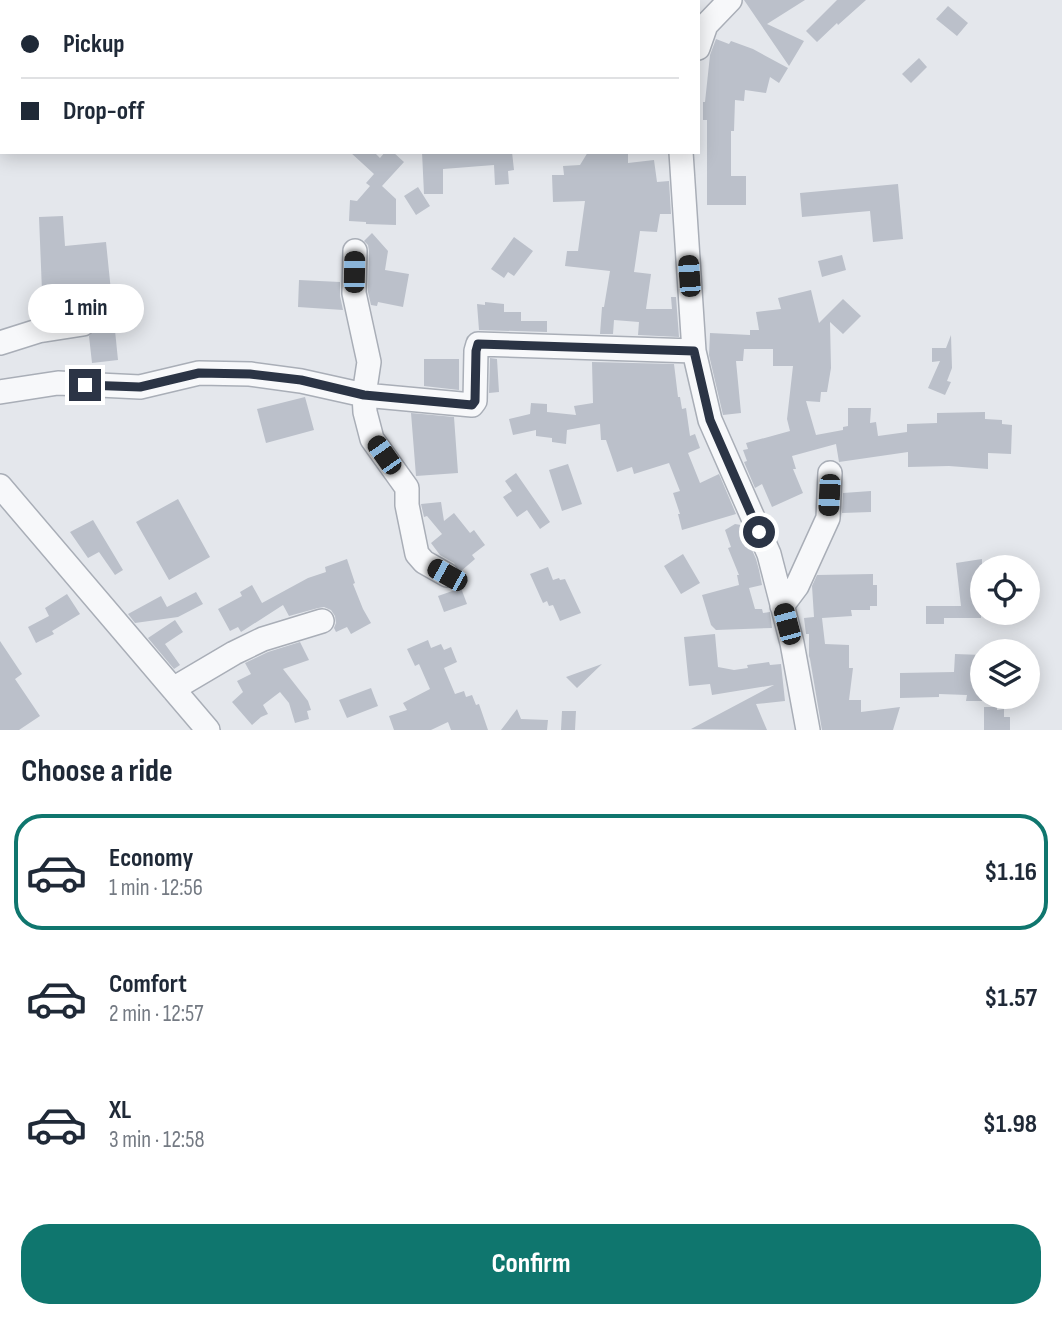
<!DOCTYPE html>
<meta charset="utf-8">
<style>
body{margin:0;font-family:"Sofia Sans Condensed",sans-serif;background:#f6f6f7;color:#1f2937;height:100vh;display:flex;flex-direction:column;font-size:26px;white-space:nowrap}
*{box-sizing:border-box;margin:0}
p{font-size:23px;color:#747a83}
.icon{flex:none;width:38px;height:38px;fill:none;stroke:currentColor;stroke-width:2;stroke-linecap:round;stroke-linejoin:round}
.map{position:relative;height:730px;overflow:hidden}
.details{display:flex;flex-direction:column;background:#fff;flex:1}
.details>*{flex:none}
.hud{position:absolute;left:0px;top:0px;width:700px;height:154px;box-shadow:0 4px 18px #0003;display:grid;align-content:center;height:154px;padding:0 21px;background:#fff}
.controls{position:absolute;left:970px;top:555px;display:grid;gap:14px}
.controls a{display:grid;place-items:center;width:70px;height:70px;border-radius:50%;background:#fff;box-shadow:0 4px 18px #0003;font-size:35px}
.end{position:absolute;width:32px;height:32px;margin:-16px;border:9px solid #2b3445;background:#fff;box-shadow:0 0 0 4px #fff}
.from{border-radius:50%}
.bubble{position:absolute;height:49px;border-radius:24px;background:#fff;box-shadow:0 4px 18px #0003;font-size:23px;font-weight:700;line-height:49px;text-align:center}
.car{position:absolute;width:21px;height:42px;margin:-21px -10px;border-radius:9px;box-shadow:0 0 5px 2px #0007;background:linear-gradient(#222 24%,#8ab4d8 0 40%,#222 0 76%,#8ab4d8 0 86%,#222 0)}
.hud b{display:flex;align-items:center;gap:24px;height:66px;font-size:26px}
.hud b+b{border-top:2px solid #e0e1e3}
.hud i{width:18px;height:18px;background:#1f2937}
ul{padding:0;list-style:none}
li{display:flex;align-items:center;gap:21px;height:116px;margin:0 14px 10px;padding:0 7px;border:4px solid transparent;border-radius:28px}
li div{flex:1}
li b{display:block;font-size:26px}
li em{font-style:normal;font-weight:700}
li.current{border-color:#0f766e}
li>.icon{width:63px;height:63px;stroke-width:1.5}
h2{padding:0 21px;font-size:32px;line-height:84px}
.cta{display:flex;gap:14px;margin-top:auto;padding:14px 21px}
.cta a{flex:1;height:80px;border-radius:28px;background:#0f766e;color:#fff;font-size:28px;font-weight:700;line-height:80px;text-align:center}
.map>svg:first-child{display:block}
.building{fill:#bbc0ca}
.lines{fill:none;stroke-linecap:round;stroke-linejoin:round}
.minor-casing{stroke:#a9aeb7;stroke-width:26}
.minor{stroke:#f7f8fa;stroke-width:23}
.route{stroke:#2b3445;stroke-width:9}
</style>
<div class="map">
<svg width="1062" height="730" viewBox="0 0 1062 730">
<rect width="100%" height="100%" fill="#e4e7ec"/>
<path class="building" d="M744,0H805L767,24L804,41L789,66Z
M837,0H866L838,25L837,23L817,42L806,31Z
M948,6L968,23L957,36L936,19Z
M716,39L729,44L731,41L753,49L788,68L779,83L770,77L766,93L745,90L744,101L735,100L734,131H731V176H746V205H707V120H703V102H705L710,55Z
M919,58L927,67L911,83L902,74Z
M350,152H374L380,158L385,152H393L404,162L382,186L396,199V225L366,224V222L349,221L350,200L357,201L370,186L366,183L374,174Z
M422,152H512L514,170L508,171L509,184L495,185L494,165L443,169V194H424Z
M588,152H628V163L654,160L657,182L669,181L671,214H660L657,232L640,231L634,272L651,274L646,309H672L671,297H676L679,337L638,335L639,322L614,320L613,334H600L602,307H604L610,271L565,266L567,251H578L585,201L553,202L552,175H564L563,166L580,165Z
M898,184L903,239L873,242L870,211L802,217L800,193Z
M418,187L430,206L416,215L404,196Z
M63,216L65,246L106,242L118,360L92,363L89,336L96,330L97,323L94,316L89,311L81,310L43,316L39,217Z
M372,233L388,251L385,270L409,274L403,307L378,302L377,306L371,305L368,292L369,251L368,245L364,241Z
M514,237L533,251L514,276L508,272L504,278L491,269Z
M842,255L846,270L822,277L818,261Z
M299,280L340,282V296L343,310L298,307Z
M811,290L819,323L843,299L861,316L843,334L830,322L831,368L827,392H821L820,402L806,401L816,435L843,430V427L848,426V408H871L870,423L876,422L878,436L907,432V424L937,423V413L985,412V419L1002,420V424L1012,425L1011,454L988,453V469L949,466L908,467V452L839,462L836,444L792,456L796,469H793L803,493L772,507L762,484L755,488L744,462L747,461L743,450L748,449L746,443L790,431L787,419L793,366H773V349H744L743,361H736L741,413L723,415L709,355L710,333L750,335V330H759L756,312L781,309L778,298Z
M485,302L504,304V312H521V321H547V332L479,330L477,304L485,305Z
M951,335L952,368L947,381L951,382L945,395L928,388L940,361L932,362V348H946Z
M490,358L497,359L499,392L489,393Z
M424,359H459V390L424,386Z
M592,362L674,364L678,397H680L682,409L686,408L690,436L695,434L700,448L688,453L700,483L719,474L736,514L682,530L678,514H680L673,493L680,491L669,463L634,474L632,467L617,472L606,440H601L600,424L567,430L566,444L552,442V438L536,436V430L513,435L509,419L530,414L531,403L547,404V412L576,415L574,406L593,403Z
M305,397L314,430L266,443L257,409Z
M411,413L454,417L458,473L416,476Z
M568,464L582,504L562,511L549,470Z
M516,473L550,522L540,529L527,510L517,517L503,497L512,491L505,481Z
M871,491V512L842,513L843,493Z
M178,499L210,557L169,580L136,522Z
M441,502L444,521L454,513L470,533L474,530L485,545L472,555L475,559L460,572L454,563L440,555L431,543L442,534L427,516L424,517L421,504Z
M93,520L123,570L115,575L99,552L88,558L70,532Z
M735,524L741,525L756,559L759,570L762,585L749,588L755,609H762L763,613L770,612L772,628L716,630L711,625L702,595L739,585L737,575H739L728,548L731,547L725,530Z
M683,554L700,583L681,594L664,566Z
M347,559L355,583L353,584L363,609L371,623L351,634L347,627L336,632L334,628L336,623L335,616L331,610L324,607L318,608L289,616L283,605L241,632L238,627L230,631L218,609L242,596L240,592L252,585L262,603L308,578L326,572L325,567Z
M982,559L981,618H944V624H926V606H961L956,563Z
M548,567L553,580L559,578L560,580L565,579L581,613L560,621L553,605L549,606L547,601L543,603L530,574Z
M873,574V585H877V606H870V610H851L852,616L822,618L825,644L849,645V668H853L849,700H861V712L900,707L893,730H822L810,659L809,656V634H806L804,618L814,617L812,586L817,575Z
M461,588L467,604L444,612L438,596Z
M196,592L203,604L178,617L135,623L128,614L161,596L167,607Z
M67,594L80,614L52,631L54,634L36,643L28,627L49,616L45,608Z
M175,620L183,632L165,644L180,665L174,669L148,638Z
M715,634L718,667L734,670L748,668L747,665L769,662L770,665L781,664L785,701L756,704L767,730L691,729L774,685L712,695L710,684L689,686L684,637Z
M428,640L431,648L441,644L444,650L451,647L457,662L444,668L455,694L464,691L466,697L472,695L476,705L479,704L488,730H451L448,722L431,730H394L389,716L407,710L403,703L430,689L419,664L415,666L407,649Z
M0,641L22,674L15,679L40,716L19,730H0Z
M300,642L309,660L283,669L308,701L311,710L307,711L309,719L295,723L289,703L280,692L263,705L268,714L261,717L252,725L232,702L243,692L237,681L251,674L245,663L268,652Z
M955,654L982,655V701H966L967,695L939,694V697L900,698V673L954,672Z
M602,664L577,688L566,677Z
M371,688L378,706L347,718L339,700Z
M984,707H997V710L1004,709V717H1010V730H984Z
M517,709L521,719L548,720L547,730H501Z
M562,711H576L575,730H561Z"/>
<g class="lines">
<defs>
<path id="minor" d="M698,48L706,25L730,0
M681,152L694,351L710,420L769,554L792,643L808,730
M355,251L354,293L369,362L364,395L365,412L372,439L407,488V505L417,554L424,562L447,575
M0,343L38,331L83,324
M0,392L58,383L140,387L199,373L250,374L301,381L364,395L472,405L475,401L476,351L478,344L694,351
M0,486L208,730
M782,606L797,586L828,518L830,473
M173,689L234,653L263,639L322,621"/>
</defs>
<use href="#minor" class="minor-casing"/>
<use href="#minor" class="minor"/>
</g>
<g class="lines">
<path class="route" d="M85,385L140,387L199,373L250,374L301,380L364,395L472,405L475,401L476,351L478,344L694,351L710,420L759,532"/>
</g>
</svg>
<div class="controls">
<a><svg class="icon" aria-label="locate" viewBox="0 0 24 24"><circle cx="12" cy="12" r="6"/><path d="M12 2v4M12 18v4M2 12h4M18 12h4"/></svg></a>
<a><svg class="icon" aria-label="layers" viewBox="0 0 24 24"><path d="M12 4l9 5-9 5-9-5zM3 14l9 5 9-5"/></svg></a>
</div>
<i class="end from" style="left:759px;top:532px"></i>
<i class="end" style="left:85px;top:385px"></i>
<div class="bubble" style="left:28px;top:284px;width:116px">1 min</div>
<i class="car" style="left:354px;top:272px;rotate:1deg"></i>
<i class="car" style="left:689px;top:276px;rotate:356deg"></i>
<i class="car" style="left:384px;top:455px;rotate:325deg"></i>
<i class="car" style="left:829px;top:495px;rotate:183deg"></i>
<i class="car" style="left:447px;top:575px;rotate:299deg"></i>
<i class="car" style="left:787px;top:624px;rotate:345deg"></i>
<div class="hud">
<b><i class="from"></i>Pickup</b>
<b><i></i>Drop-off</b>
</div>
</div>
<section class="details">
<h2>Choose a ride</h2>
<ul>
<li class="current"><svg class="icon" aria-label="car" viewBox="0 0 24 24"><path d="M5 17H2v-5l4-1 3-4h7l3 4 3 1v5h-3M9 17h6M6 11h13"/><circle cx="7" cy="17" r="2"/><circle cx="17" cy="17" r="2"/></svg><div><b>Economy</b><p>1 min · 12:56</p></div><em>$1.16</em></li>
<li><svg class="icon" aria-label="car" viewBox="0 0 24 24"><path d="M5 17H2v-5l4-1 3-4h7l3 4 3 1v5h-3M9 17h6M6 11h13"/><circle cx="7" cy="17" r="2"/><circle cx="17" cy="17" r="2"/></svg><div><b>Comfort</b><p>2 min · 12:57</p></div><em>$1.57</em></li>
<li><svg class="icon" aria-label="car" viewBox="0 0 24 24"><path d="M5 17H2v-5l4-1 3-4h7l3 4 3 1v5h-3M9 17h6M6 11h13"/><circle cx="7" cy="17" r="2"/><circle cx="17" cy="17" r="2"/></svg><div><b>XL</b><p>3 min · 12:58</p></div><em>$1.98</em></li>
</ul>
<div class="cta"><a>Confirm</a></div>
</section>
